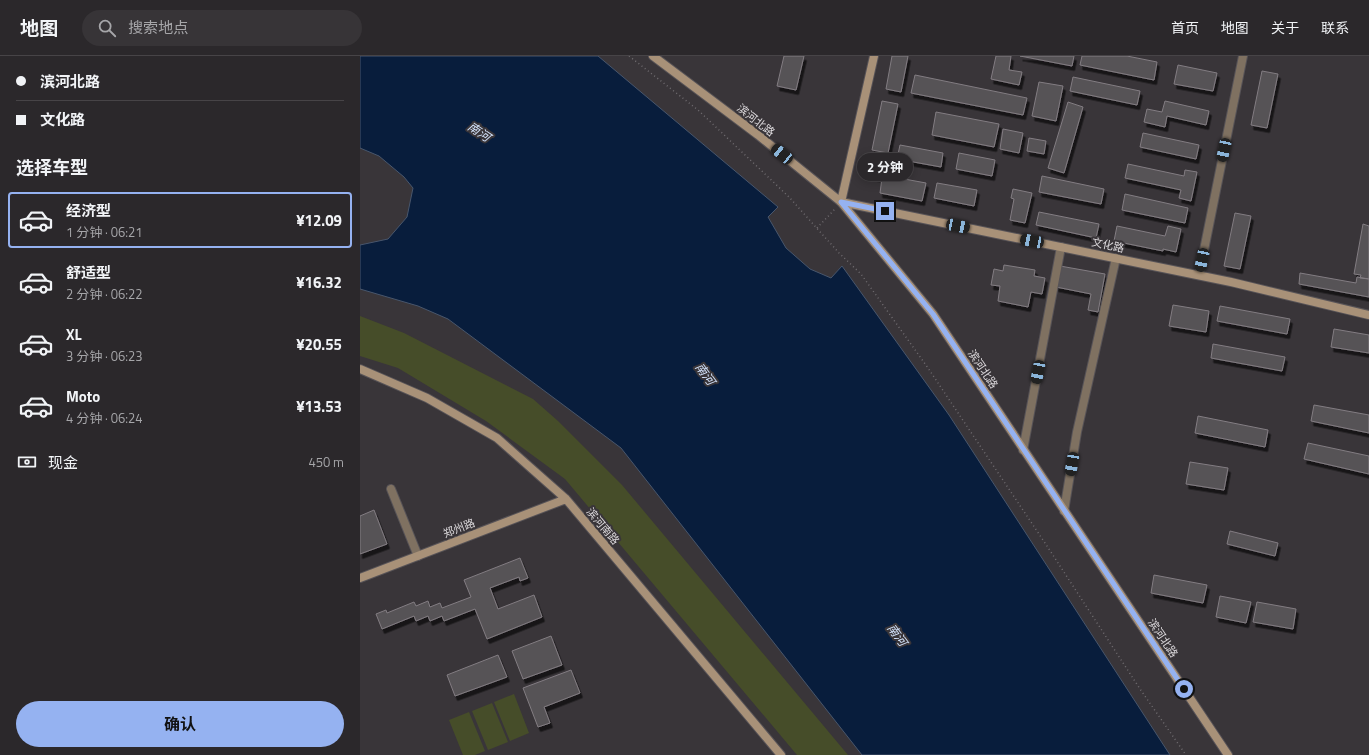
<!DOCTYPE html>
<html lang="zh">
<meta charset="utf-8">
<style>
body{margin:0;font-family:"Titillium Web","Noto Sans SC",sans-serif;background:#373437;color:#f1f3f6;height:100vh;display:flex;flex-direction:column;font-size:15px;white-space:nowrap}
*{box-sizing:border-box;margin:0}
p{font-size:13px;color:#a6a6a9}
.icon{flex:none;width:22px;height:22px;fill:none;stroke:currentColor;stroke-width:2;stroke-linecap:round;stroke-linejoin:round}
.map{position:relative;flex:1;overflow:hidden}
.panel{display:flex;flex-direction:column;background:#2b282b;width:360px}
.panel>*{flex:none}
.guide{display:grid;align-content:center;height:88px;padding:0 16px;background:#2b282b}
.end{position:absolute;width:18px;height:18px;margin:-9px;border:5px solid #95b2f1;background:#111;box-shadow:0 0 0 2px #111}
.from{border-radius:50%}
.bubble{position:absolute;height:28px;border-radius:14px;background:#2b282b;box-shadow:0 2px 10px #0003,0 0 0 1px #474447;font-size:13px;font-weight:700;line-height:28px;text-align:center}
.car{position:absolute;width:12px;height:24px;margin:-12px -6px;border-radius:5px;box-shadow:0 0 3px 1px #0007;background:linear-gradient(#222 24%,#8ab4d8 0 40%,#222 0 76%,#8ab4d8 0 86%,#222 0)}
.guide b{display:flex;align-items:center;gap:14px;height:38px;font-size:15px}
.guide b+b{border-top:1px solid #474447}
.guide i{width:10px;height:10px;background:#f1f3f6}
ul{padding:0;list-style:none}
li{display:flex;align-items:center;gap:12px;height:56px;margin:0 8px 6px;padding:0 8px;border:2px solid transparent;border-radius:4px}
li div{flex:1}
li b{display:block;font-size:15px}
li em{font-style:normal;font-weight:700}
li.selected{border-color:#95b2f1}
li>.icon{width:36px;height:36px;stroke-width:1.5}
h2{padding:0 16px;font-size:18px;line-height:48px}
.pay{display:flex;align-items:center;gap:10px;height:44px;padding:0 16px;font-size:15px}
.pay p{margin-inline-start:auto}
.primary-button{display:flex;gap:8px;margin-top:auto;padding:8px 16px}
.primary-button a{flex:1;height:46px;border-radius:24px;background:#95b2f1;color:#111;font-size:16px;font-weight:700;line-height:46px;text-align:center}
header{display:flex;align-items:center;gap:24px;box-sizing:border-box;height:56px;padding:0 20px;background:#2b282b;border-bottom:1px solid #474447}
header strong{font-size:19px}
nav{display:flex;gap:22px;margin-inline-start:auto;font-size:14px}
.search{width:280px;height:36px;background:#373437;display:flex;align-items:center;gap:10px;box-sizing:border-box;padding:0 14px;border-radius:22px;color:#a6a6a9;font-size:15px}
main{display:flex;flex:1;min-height:0}
.map>svg:first-child{display:block}
.green{fill:#464d29}
.water{fill:#081d3c;stroke:#48566c}
.building{fill:#575256;stroke:#827d82;filter:url(#shadow)}
.lines{fill:none;stroke-linecap:round;stroke-linejoin:round}
.street-casing{stroke:#575357;stroke-width:10}
.secondary-casing{stroke:#575357;stroke-width:10}
.path{stroke:#706c70;stroke-width:1.5;stroke-dasharray:1 3;stroke-linecap:butt}
.street{stroke:#7f7161;stroke-width:8}
.secondary{stroke:#a89178;stroke-width:8}
.route{stroke:#95b2f1;stroke-width:5}
.labels{text-anchor:middle;stroke-width:4;stroke-linejoin:round;paint-order:stroke}
.street-label{font-size:11px;fill:#dddadd;stroke:#393539}
.water-label{font-size:12px;font-style:italic;fill:#d5e5fe;stroke:#393539}
</style>
<header>
<strong>地图</strong>
<div class="search"><svg class="icon" aria-label="search" viewBox="0 0 24 24"><circle cx="10" cy="10" r="6"/><path d="M15 15l6 6"/></svg>搜索地点</div>
<nav><a>首页</a><a>地图</a><a>关于</a><a>联系</a></nav>
</header>
<main>
<section class="panel">
<div class="guide">
<b><i class="from"></i>滨河北路</b>
<b><i></i>文化路</b>
</div>
<h2>选择车型</h2>
<ul>
<li class="selected"><svg class="icon" aria-label="car" viewBox="0 0 24 24"><path d="M5 17H2v-5l4-1 3-4h7l3 4 3 1v5h-3M9 17h6M6 11h13"/><circle cx="7" cy="17" r="2"/><circle cx="17" cy="17" r="2"/></svg><div><b>经济型</b><p>1 分钟 · 06:21</p></div><em>¥12.09</em></li>
<li><svg class="icon" aria-label="car" viewBox="0 0 24 24"><path d="M5 17H2v-5l4-1 3-4h7l3 4 3 1v5h-3M9 17h6M6 11h13"/><circle cx="7" cy="17" r="2"/><circle cx="17" cy="17" r="2"/></svg><div><b>舒适型</b><p>2 分钟 · 06:22</p></div><em>¥16.32</em></li>
<li><svg class="icon" aria-label="car" viewBox="0 0 24 24"><path d="M5 17H2v-5l4-1 3-4h7l3 4 3 1v5h-3M9 17h6M6 11h13"/><circle cx="7" cy="17" r="2"/><circle cx="17" cy="17" r="2"/></svg><div><b>XL</b><p>3 分钟 · 06:23</p></div><em>¥20.55</em></li>
<li><svg class="icon" aria-label="car" viewBox="0 0 24 24"><path d="M5 17H2v-5l4-1 3-4h7l3 4 3 1v5h-3M9 17h6M6 11h13"/><circle cx="7" cy="17" r="2"/><circle cx="17" cy="17" r="2"/></svg><div><b>Moto</b><p>4 分钟 · 06:24</p></div><em>¥13.53</em></li>
</ul>
<div class="pay"><svg class="icon" aria-label="cash" viewBox="0 0 24 24"><path d="M3 7h18v10H3z"/><circle cx="12" cy="12" r="2"/></svg>现金<p>450 m</p></div>
<div class="primary-button"><a>确认</a></div>
</section>
<div class="map">
<svg width="1009" height="699" viewBox="0 0 1009 699">
<defs>
<filter id="shadow"><feDropShadow dx="2.5" dy="4.5" stdDeviation="0" flood-color="#0009"/></filter>
</defs>
<rect width="100%" height="100%" fill="#393539"/>
<path class="green" d="M0,260L44,277L173,343L198,365L262,429L488,699H437L205,423L126,365L38,312L0,300Z
M154,638L169,677L150,685L134,646Z
M132,647L148,686L128,694L112,655Z
M109,656L125,695L115,699H103L89,664Z"/>
<path class="water" d="M0,0H238L418,151L408,161L426,192L450,213L471,222L482,210L589,359L810,699H502L261,392L88,263L58,250L0,233V189L28,183L47,161L53,132L44,121L19,100L0,92Z"/>
<path class="building" d="M424,0H444L436,34L417,30Z
M532,0H548L541,36L526,33Z
M636,0H651L649,14L662,16L659,29L631,23Z
M660,0H714L712,10Z
M722,0H767L797,6L794,24L720,9Z
M818,9L857,17L853,35L814,28Z
M902,15L918,18L907,72L891,69Z
M555,19L667,42L663,59L551,37Z
M713,21L780,35L777,49L710,35Z
M679,26L703,30L696,65L672,60Z
M522,45L538,48L528,97L512,94Z
M805,45L849,55L846,69L807,60L805,71L784,66L787,53L802,56Z
M708,46L723,51L704,117L688,112Z
M576,56L639,68L634,91L572,79Z
M643,73L663,77L659,97L640,93Z
M783,77L839,89L836,103L780,91Z
M669,82L686,85L684,98L667,95Z
M540,89L583,97L581,111L537,103Z
M599,97L635,104L632,120L596,113Z
M515,101L531,104L528,120L566,127L562,145L520,137L522,122L511,120Z
M768,108L824,120L825,114L837,116L831,145L819,142L821,134L765,122Z
M682,120L744,133L741,148L679,136Z
M577,127L617,134L614,150L574,142Z
M653,133L672,137L665,167L650,164L654,143L651,142Z
M765,138L828,152L825,167L762,154Z
M679,156L739,168L736,182L676,169Z
M875,157L891,160L880,213L864,210Z
M1003,168L1009,170V223L1000,222L1001,219L994,218Z
M757,170L805,180L808,170L821,173L816,196L803,193V195L754,185Z
M644,209L675,214L674,220L685,222L682,238L671,236L668,251L638,245L640,230L631,229L634,213L643,215Z
M700,210L745,218L738,256L728,254L731,238L696,231Z
M940,217L996,227L997,221L1009,223V241L939,228Z
M813,249L849,255L846,276L809,270Z
M860,250L930,263L927,278L857,265Z
M974,273L1009,279V297L971,291Z
M853,288L925,301L922,315L851,302Z
M954,349L1009,359V377L951,365Z
M838,360L908,374L905,391L835,377Z
M948,387L1009,400V418L944,403Z
M830,406L868,412L864,434L826,428Z
M14,454L27,488L0,498V460Z
M870,475L918,487L915,500L867,488Z
M160,502L168,522L160,525L159,521L130,532L138,553L174,539L182,561L127,583L115,553L84,565L82,560L70,565L68,560L56,565L54,560L22,573L16,558L26,554L27,557L54,546L56,550L68,545L70,551L80,547L82,552L111,541L104,524Z
M794,519L847,529L843,547L791,537Z
M860,540L891,546L886,567L856,561Z
M897,546L936,553L933,573L893,566Z
M191,580L202,609L163,623L152,595Z
M138,599L147,621L95,640L87,619Z
M211,614L220,637L184,651L190,667L178,671L163,632Z"/>
<g class="lines">
<defs>
<path id="street" d="M839,219L883,0
M663,394L701,191
M31,433L58,500
M704,455L717,376L756,202"/>
<path id="secondary" d="M293,0L398,79L481,146L573,258L868,699
M514,0L481,146L871,226L1009,259
M0,313L67,342L137,382L206,443L421,699
M0,522L206,443"/>
</defs>
<use href="#street" class="street-casing"/>
<use href="#secondary" class="secondary-casing"/>
<path class="path" d="M269,0L338,54L429,141L479,197L501,218L568,312L687,490L780,633L826,699
M457,172L475,153"/>
<use href="#street" class="street"/>
<use href="#secondary" class="secondary"/>
</g>
<g class="lines">
<path class="route" d="M525,155L481,146L573,258L824,633"/>
</g>
<g class="labels">
<g class="street-label">
<text transform="translate(396 64) rotate(38)" y="4">滨河北路</text>
<text transform="translate(748 189) rotate(12)" y="4">文化路</text>
<text transform="translate(623 313) rotate(56)" y="4">滨河北路</text>
<text transform="translate(243 470) rotate(50)" y="4">滨河南路</text>
<text transform="translate(99 472) rotate(-21)" y="4">郑州路</text>
<text transform="translate(803 582) rotate(56)" y="4">滨河北路</text>
</g>
<g class="water-label">
<text transform="translate(119 76) rotate(34)" y="4">南河</text>
<text transform="translate(345 318) rotate(54)" y="4">南河</text>
<text transform="translate(537 579) rotate(54)" y="4">南河</text>
</g>
</g>
</svg>
<i class="end from" style="left:824px;top:633px"></i>
<i class="end" style="left:525px;top:155px"></i>
<div class="bubble" style="left:497px;top:97px;width:56px">2 分钟</div>
<i class="car" style="left:864px;top:94px;rotate:192deg"></i>
<i class="car" style="left:422px;top:98px;rotate:309deg"></i>
<i class="car" style="left:598px;top:170px;rotate:101deg"></i>
<i class="car" style="left:672px;top:185px;rotate:281deg"></i>
<i class="car" style="left:842px;top:204px;rotate:192deg"></i>
<i class="car" style="left:678px;top:316px;rotate:191deg"></i>
<i class="car" style="left:712px;top:408px;rotate:190deg"></i>
</div>
</main>
